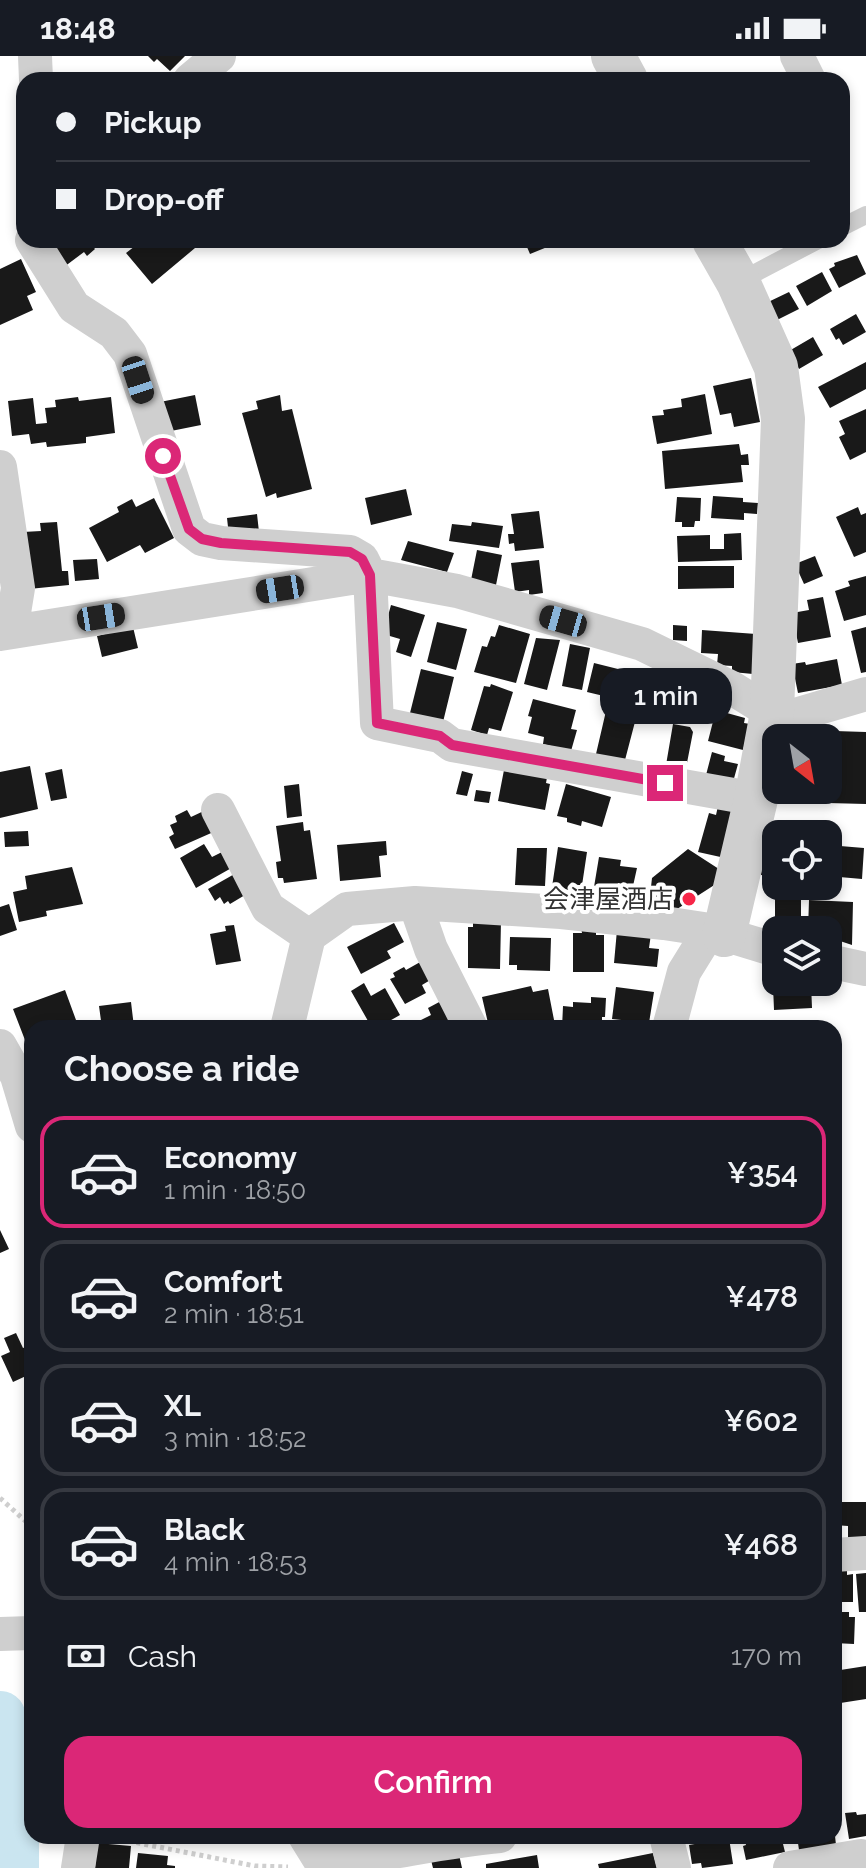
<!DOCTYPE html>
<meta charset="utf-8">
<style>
body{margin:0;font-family:Raleway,"Noto Sans JP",sans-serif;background:#242831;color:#f1f3f6;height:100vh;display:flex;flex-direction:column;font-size:30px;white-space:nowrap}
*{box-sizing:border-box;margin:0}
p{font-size:26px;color:#9ea1a6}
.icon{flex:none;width:44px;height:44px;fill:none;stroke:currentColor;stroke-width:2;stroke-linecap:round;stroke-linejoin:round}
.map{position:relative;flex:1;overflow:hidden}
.side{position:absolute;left:24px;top:964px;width:818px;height:824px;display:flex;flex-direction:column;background:#171b24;border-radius:24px;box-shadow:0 4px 12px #0003}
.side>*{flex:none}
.hud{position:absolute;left:16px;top:16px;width:834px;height:176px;border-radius:24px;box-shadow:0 4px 12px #0003;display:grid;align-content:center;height:176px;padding:0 40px;background:#171b24}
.needle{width:52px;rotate:149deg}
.tools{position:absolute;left:762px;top:668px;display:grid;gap:16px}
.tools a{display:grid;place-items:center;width:80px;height:80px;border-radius:16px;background:#171b24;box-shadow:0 4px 12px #0003;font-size:40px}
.end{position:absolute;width:36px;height:36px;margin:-18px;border:10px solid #db2777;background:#fff;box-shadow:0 0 0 4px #fff}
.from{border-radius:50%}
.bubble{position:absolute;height:56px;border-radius:24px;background:#171b24;box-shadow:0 4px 12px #0003;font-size:26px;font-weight:600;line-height:56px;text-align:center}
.car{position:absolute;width:24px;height:48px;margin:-24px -12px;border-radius:10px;box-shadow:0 0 6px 2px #0007;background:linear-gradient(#222 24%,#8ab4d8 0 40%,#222 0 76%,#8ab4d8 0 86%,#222 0)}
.hud b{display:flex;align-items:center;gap:28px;height:76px;font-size:30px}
.hud b+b{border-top:2px solid #363941}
.hud i{width:20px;height:20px;background:#f1f3f6}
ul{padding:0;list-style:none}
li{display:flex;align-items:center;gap:24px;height:112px;margin:0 16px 12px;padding:0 24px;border:4px solid #363941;border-radius:24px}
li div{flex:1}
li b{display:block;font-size:30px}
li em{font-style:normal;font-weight:600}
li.active{border-color:#db2777}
li>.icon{width:72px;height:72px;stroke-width:1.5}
h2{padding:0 40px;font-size:36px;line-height:96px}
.pay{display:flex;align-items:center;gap:20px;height:88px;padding:0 40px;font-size:30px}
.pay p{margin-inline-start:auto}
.action{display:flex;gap:16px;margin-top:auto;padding:16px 40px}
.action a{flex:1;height:92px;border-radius:24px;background:#db2777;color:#fff;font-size:32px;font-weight:600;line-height:92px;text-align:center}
.status{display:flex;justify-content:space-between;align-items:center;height:56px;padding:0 40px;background:#171b24;direction:ltr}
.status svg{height:22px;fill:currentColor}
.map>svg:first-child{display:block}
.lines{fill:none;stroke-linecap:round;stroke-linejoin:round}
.river{stroke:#cae5f0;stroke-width:52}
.building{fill:#191919}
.path{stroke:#cfcfcf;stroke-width:5;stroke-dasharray:4 4;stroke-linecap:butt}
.service{stroke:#cfcfcf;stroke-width:18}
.minor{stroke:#cfcfcf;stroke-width:34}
.tertiary{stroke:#cfcfcf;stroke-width:44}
.route{stroke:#db2777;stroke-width:10}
.poi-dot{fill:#f72648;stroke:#fff;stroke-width:3}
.labels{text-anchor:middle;stroke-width:8;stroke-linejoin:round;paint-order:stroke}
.poi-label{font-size:26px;fill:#323232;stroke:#fff;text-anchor:end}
</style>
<div class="status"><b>18:48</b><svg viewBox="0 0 49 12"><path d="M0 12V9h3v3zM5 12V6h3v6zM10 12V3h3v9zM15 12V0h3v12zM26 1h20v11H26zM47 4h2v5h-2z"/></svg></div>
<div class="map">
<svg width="866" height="1812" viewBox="0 0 866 1812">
<rect width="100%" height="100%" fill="#fff"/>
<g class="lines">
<path class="river" d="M0,1661L13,1757V1812"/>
</g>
<path class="building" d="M148,0H185L170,15L157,3L154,6Z
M44,184H88L95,193L87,200L84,196L64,211Z
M137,184H193L190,186L195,192L152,228L126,197L139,187Z
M524,184H556L557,187L530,198Z
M857,199L866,218L839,232L829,213L835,210L834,207Z
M21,203L36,236L27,240L33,254L0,269V213Z
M822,216L832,235L807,250L796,230Z
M789,236L799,253L773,266L764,248Z
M856,258L866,276L843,289L839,282L836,284L830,273Z
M813,281L823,299L799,313L789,295Z
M866,306V333L830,352L818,331Z
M751,322L760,366L734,371L731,357L720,359L713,330Z
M705,338L712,378L657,388L652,360L664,359L663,354L682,351L681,343Z
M195,339L201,369L166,376L160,346Z
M280,339L282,355L292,353L312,433L277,442L276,437L266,441L242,357L258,353L256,345Z
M78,341L79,345L111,341L115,377L86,381V387L47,391L46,386L31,388L29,378L12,380L8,345L33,342L36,368L47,367L45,352L56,351L55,344Z
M866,353V396L850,404L839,381L845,378L839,365Z
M739,388L741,399L748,398L749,409H741L743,426L665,433L662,395Z
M406,433L412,459L371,469L365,442Z
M713,440L743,442V446L758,447L757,458L744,457V464L711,462Z
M677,441L701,442L700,465H695L694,471H682V466H675Z
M154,442L174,482L145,497L140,489L107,506L89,472L119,456L117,451L132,443L136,451Z
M858,451L861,459L866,457V496L854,501L836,461Z
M539,455L544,492L515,495L514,487L509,488L508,478H514L511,458Z
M257,458L259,476L229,480L227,462Z
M57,466L62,515H68L69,529L29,533L23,476L41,475L40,467Z
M472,466L503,470L499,492L449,485L452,468L471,470Z
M741,477L742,504L678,506L677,480L710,479V493H724V478Z
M408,485L454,497L447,516L401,504Z
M477,494L502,499L496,529L471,524Z
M815,500L823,520L804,528L795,508Z
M97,503L99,523L75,525L73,504Z
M539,504L543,537L529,539V534L515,536L511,507Z
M678,510H734V532L678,533Z
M866,520V559L844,565L835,535L850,530L848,525Z
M823,541L831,581L798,587L792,557L809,554L807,544Z
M391,549L425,559L411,601L396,596L400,583L383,578Z
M437,566L467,573L456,614L427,606Z
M499,569L530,578L516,627L474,616L482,590L487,591L491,580L495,581Z
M673,569L687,570V585L673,584Z
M133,571L138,592L102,601L97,580Z
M866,571V616L861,617L851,575Z
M702,574L756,578L753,618L732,616V610L717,609L718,598L701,597Z
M536,582L560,584L547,634L524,628Z
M570,588L590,592L582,634L562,630Z
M837,603L842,629L798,637L792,608L805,606L806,609Z
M594,607L626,615L620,638L609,636L608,641L587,636Z
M635,612L653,615L647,652L629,650Z
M421,613L454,621L443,666L410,657Z
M491,628L513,636L501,675L489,672L487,679L471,674L484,630L490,631Z
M655,631L702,636L700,657L653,653Z
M533,643L576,654L571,673L577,674L571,695L543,688L544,681L528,677L532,661L528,660Z
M716,654L745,662L744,667L750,668L743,694L708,685Z
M606,655L636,662L625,704L596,698Z
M673,668L690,671L693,676L686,712L666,709Z
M803,674L866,676V748L789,746V734H828V682H803Z
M712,696L725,700L724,705L738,708L733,726L706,719Z
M30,710L38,753L0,762V716Z
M62,713L67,742L51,745L45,717Z
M504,714L548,716L546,727L550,728L545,754L498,745Z
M462,715L473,718L467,740L456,738Z
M299,728L302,760L287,762L284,730Z
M566,728L611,741L602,771L582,765L581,770L567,766V762L557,760Z
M476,734L491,736L489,747L474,745Z
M718,750L736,755L725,802L698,796L709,757L716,759Z
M208,753L218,774L175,793L169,781L174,778L170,769L177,766L175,760L187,754L191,761Z
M303,766L304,775L310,774L317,823L284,827L283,822H278L276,806L281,805L276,770Z
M28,775L29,790L5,791L4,776Z
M386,785L387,799L379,800L381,821L340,825L337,789Z
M204,788L212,801L226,794L235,810L196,832L180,802Z
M828,789L864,792L862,823L828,820Z
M558,791L587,796L581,836L552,831Z
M517,792H547L545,830L515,829Z
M688,793L722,815L719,826L674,855L665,845L657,849L644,851V832L651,831L652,822Z
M599,801L621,804L620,810L637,812L633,830L618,827L615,841L609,840L608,845L592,843Z
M763,802L776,803V820L761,819Z
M72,811L83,848L46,855L47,860L19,866L13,836L27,833L25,820Z
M238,816L250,836L230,848L228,845L224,848L220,841L215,845L208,833Z
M775,830H801V874H775Z
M809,844L853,846L852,889L828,881V874H808Z
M9,848L17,874L0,880V851Z
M473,865H501L500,913L468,912V871H473Z
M394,867L404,886L387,895L391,902L361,918L347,891Z
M234,869L241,905L216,909L210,878L226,875L225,870Z
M581,872L596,873V879H604V916H573V877H582Z
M617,874L651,878L649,892L659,893L657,911L614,907Z
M510,881L551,882L550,915L517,914V909H509Z
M422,905L432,923L422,929L426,937L405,948L390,923L395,921L393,917L404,911L406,914Z
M364,927L371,940L385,932L400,959L377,972H372L351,935Z
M811,927L812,952L774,954L773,929Z
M531,930L533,936L548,933L555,969L527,972V968L501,972L500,964L488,967L482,941Z
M616,931L654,936L649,967L612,963Z
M65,934L76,964L55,972H32V981L25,984L13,953Z
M591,941L606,942L605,961H602V972H562L563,950L573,951V946L591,947Z
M443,944L459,972H415L413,968L431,959L428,952Z
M131,946L134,971L102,972L99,950Z
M0,1174L9,1193L0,1197Z
M16,1277L23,1292L30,1289L26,1281L32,1279V1323L28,1325L26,1320L13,1326L1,1300L10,1296L4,1282Z
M834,1446H866V1482H848V1470L834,1469Z
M847,1512V1519L853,1518V1546H834V1513Z
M866,1517V1556H859L856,1518Z
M834,1556H849V1561H855L854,1588L834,1587Z
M866,1610V1643L834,1648V1615Z
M856,1756L857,1759L866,1758V1780L849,1783L845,1757Z
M744,1780H781L785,1796L746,1804L743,1790L746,1789Z
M797,1780H835L836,1789L799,1794Z
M729,1782L733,1808L702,1812L701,1807L692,1808L689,1789Z
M97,1787L131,1790L129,1812H95Z
M458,1794L462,1812H433L430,1800Z
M138,1797L168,1800L167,1809L175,1810V1812H136Z
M653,1797L657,1812H599L598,1808Z
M537,1799L539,1812H486V1808Z"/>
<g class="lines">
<path class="path" d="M0,1442L32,1471
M113,1782L255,1810L288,1811"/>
<path class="service" d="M842,171L866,159
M738,226L818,184"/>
<path class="minor" d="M35,0L36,24
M797,0L809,24
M190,24L219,0
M32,184L74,251L114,277L130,298L189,473L202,483L221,487L350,496L362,503L370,519L377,667L440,680L452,689L756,743
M0,411L18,532L11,575
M0,578L370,519L457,535L642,588L732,632L772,657L795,659L866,638
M218,754L268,852L309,880L347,853L415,847L561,856L664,867L710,874L776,894
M415,847L431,893L471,972
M828,905L866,913
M287,972L309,880
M669,972L684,916L710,874
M0,990L17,1020L32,1070
M834,1499L866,1497
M0,1578L32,1577
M305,1780L321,1806C381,1801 440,1785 500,1780
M666,1780L674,1812
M78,1812L83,1780
M790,1812L861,1800L864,1812"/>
<path class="tertiary" d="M613,0L626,24
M714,184L738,226L776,311L783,363L772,657L756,743L724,879"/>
</g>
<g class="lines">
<path class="route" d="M163,400L189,473L202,483L221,487L350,496L362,503L370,519L377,667L440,680L452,689L665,727"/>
</g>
<circle class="poi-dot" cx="689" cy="843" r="8"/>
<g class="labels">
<g class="poi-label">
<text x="673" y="852">会津屋酒店</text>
</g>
</g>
</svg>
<div class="tools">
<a><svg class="needle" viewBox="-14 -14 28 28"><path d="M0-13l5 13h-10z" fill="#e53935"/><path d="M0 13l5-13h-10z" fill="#9ea1a6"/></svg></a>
<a><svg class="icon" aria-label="locate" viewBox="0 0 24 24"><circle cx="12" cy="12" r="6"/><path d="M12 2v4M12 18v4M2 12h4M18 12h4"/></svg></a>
<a><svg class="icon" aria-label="layers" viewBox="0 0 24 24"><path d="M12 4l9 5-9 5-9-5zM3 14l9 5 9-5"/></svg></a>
</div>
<i class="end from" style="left:163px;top:400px"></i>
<i class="end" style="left:665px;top:727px"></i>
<div class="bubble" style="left:600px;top:612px;width:132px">1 min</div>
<i class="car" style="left:138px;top:324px;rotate:162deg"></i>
<i class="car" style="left:280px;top:533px;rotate:261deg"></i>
<i class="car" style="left:101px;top:561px;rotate:81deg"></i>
<i class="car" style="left:563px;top:565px;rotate:286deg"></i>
<div class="hud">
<b><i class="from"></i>Pickup</b>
<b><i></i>Drop-off</b>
</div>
<section class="side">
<h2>Choose a ride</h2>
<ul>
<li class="active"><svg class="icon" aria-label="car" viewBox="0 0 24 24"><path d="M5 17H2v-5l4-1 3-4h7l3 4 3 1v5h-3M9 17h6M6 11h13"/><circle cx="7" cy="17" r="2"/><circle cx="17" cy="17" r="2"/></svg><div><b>Economy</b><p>1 min · 18:50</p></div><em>¥354</em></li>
<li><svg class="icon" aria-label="car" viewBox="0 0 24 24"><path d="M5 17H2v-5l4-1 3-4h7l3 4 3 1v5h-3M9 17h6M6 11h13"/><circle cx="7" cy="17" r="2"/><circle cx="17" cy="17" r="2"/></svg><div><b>Comfort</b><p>2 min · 18:51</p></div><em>¥478</em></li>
<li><svg class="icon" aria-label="car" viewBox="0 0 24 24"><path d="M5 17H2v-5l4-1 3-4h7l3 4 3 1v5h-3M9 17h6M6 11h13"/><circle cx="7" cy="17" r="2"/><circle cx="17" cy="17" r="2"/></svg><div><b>XL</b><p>3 min · 18:52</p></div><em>¥602</em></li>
<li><svg class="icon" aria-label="car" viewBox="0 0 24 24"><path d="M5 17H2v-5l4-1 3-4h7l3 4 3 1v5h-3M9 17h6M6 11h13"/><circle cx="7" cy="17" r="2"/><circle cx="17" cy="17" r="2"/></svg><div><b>Black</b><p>4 min · 18:53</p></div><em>¥468</em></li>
</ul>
<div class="pay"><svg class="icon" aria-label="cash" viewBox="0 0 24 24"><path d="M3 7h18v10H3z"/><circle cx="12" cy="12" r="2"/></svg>Cash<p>170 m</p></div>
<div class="action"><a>Confirm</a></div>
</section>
</div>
